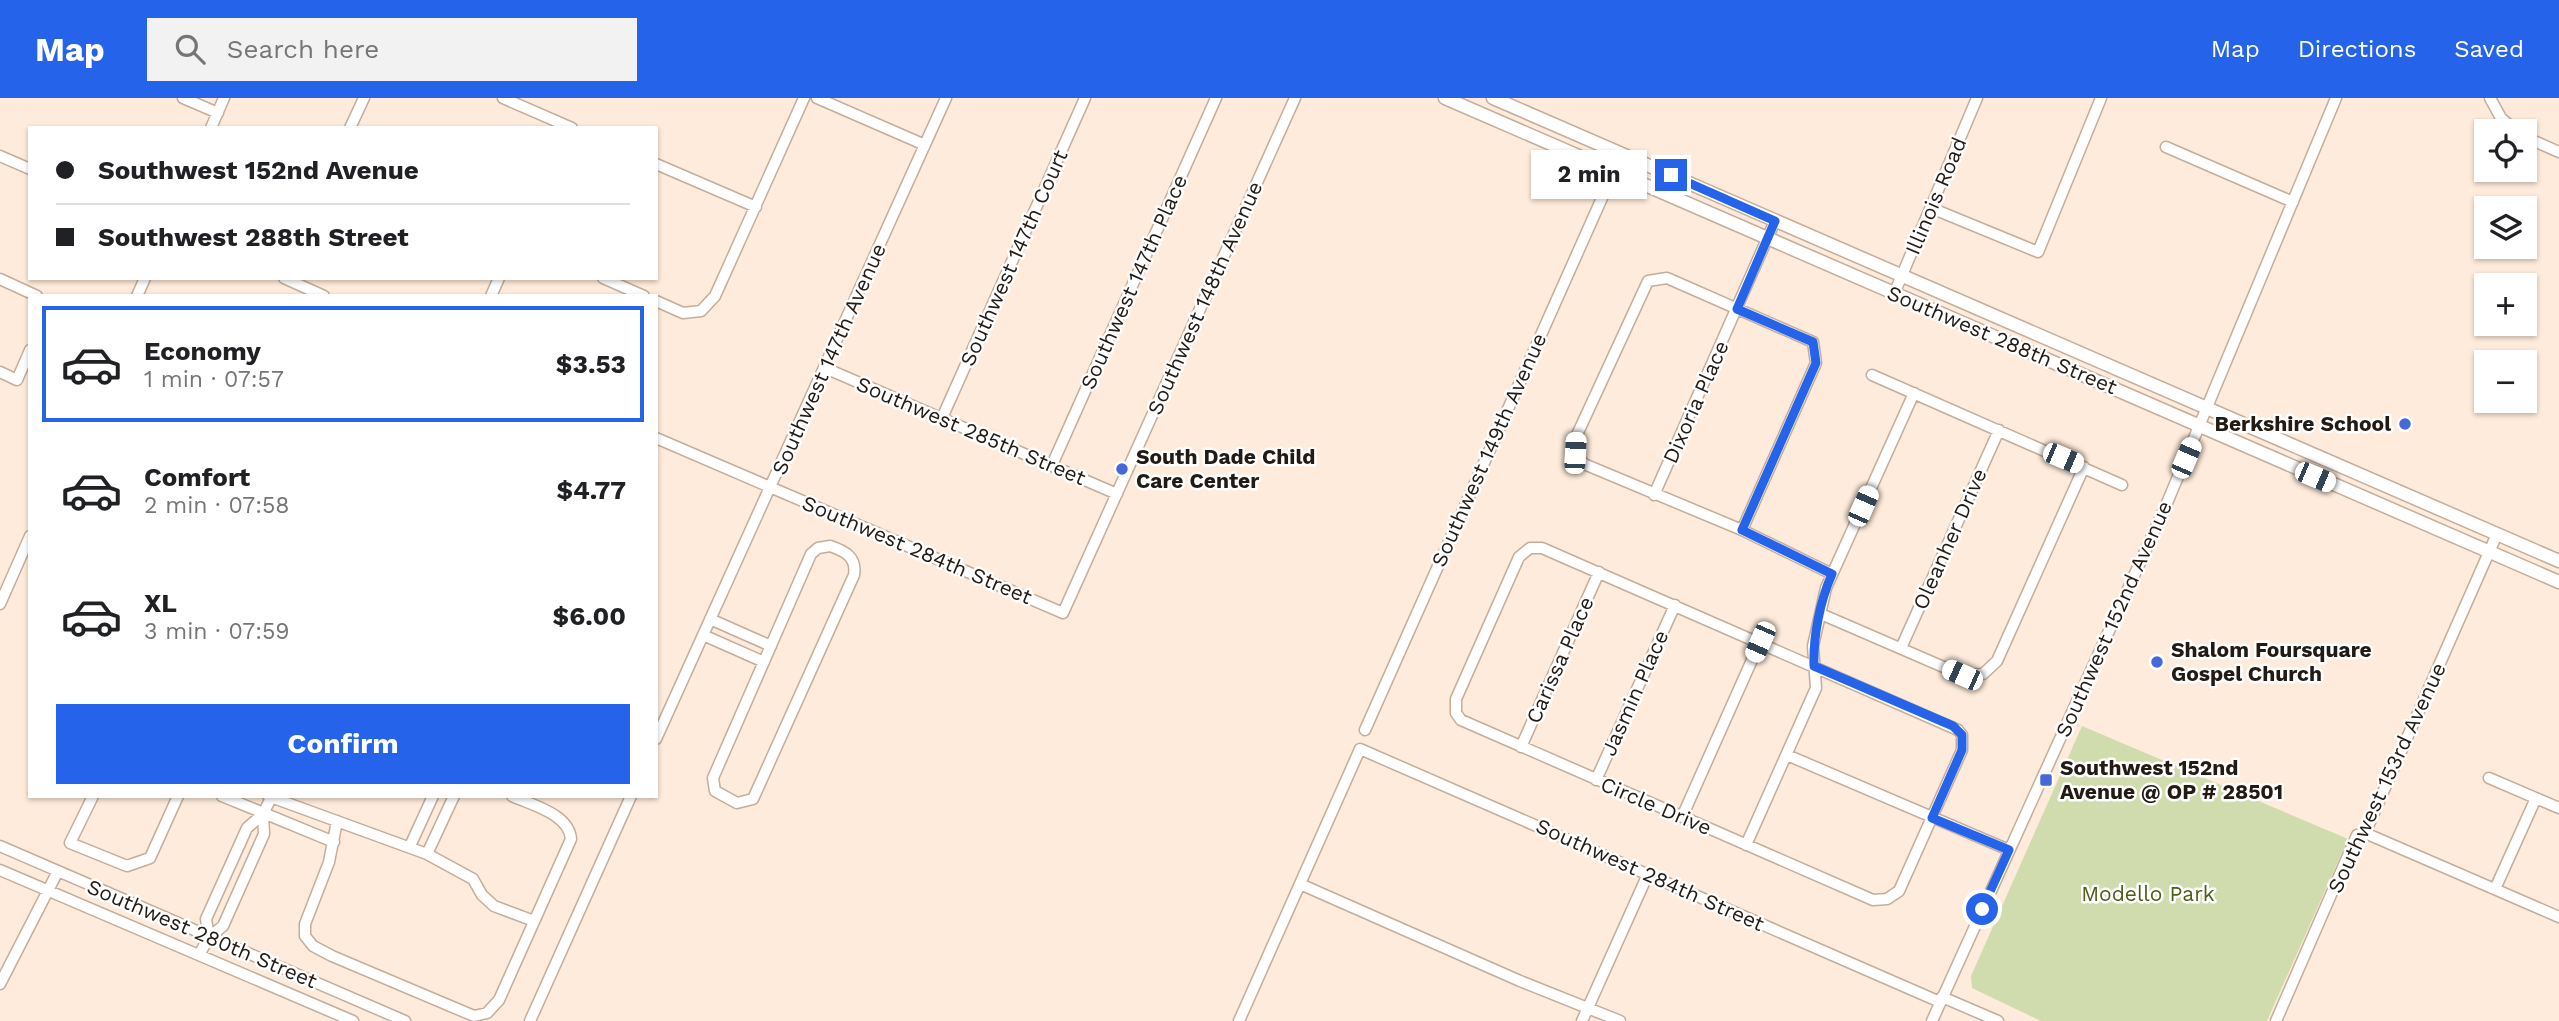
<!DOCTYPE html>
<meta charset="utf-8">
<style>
body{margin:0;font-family:"Work Sans",sans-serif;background:#f2f2f2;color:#202124;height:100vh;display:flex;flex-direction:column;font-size:26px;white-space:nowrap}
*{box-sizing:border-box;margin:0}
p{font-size:23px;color:#757577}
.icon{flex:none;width:38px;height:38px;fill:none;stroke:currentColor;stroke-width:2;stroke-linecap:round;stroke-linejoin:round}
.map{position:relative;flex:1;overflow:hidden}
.sheet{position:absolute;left:28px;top:196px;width:630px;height:504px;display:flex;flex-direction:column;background:#fff;border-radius:0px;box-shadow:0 2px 5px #0004}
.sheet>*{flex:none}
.hud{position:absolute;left:28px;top:28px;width:630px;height:154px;border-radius:0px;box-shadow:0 2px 5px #0004;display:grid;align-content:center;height:154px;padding:0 28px;background:#fff}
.tools{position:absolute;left:2474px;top:21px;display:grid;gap:14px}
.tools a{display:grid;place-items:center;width:63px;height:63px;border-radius:0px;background:#fff;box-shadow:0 2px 5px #0004;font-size:35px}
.end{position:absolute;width:32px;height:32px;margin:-16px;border:9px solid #2563eb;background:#fff;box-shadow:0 0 0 4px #fff}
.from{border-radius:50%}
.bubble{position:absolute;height:49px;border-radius:0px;background:#fff;box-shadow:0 2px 5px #0004;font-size:23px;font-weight:700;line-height:49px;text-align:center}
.car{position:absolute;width:21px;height:42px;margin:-21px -10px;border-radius:9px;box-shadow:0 0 5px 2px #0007;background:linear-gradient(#fff 24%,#345 0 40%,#fff 0 76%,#345 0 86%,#fff 0)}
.hud b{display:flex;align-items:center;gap:24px;height:66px;font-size:26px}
.hud b+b{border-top:2px solid #e0e0e0}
.hud i{width:18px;height:18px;background:#202124}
ul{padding:12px 0 0;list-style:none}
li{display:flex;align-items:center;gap:21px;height:116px;margin:0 14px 10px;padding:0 14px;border:4px solid transparent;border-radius:0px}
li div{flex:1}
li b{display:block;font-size:26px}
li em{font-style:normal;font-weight:700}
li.selected{border-color:#2563eb}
li>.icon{width:63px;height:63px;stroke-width:1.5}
.cta{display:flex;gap:14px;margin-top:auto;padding:14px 28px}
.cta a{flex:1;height:80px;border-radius:0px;background:#2563eb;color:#fff;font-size:28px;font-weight:700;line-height:80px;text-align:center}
header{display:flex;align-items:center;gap:42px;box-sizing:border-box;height:98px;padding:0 35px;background:#2563eb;color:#fff}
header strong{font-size:33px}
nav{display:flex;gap:38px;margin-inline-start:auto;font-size:24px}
.search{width:490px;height:63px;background:#f2f2f2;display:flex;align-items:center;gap:18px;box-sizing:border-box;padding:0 24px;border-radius:0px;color:#757577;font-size:26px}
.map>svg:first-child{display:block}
.green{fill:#d0dcad}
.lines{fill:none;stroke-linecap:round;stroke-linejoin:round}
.minor-casing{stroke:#c4ad9a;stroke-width:13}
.major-casing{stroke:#c4ad9a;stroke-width:15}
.minor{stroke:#fff;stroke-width:10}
.major{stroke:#fff;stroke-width:12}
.route{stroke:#2563eb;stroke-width:9}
.poi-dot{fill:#4569db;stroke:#fff;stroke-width:2.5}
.labels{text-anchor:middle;stroke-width:5;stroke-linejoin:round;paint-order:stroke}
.street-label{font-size:21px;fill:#221a13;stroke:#fff}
.poi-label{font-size:21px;font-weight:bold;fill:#221a13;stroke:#fff;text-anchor:start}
.park-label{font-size:21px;fill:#4f5c15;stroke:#fff}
</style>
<header>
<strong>Map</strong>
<div class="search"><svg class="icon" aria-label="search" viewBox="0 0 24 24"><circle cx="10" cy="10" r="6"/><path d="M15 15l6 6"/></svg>Search here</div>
<nav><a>Map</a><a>Directions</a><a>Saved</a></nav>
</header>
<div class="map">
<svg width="2559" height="923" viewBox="0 0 2559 923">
<rect width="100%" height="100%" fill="#feebdb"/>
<path class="green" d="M2082,628L2348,741L2267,923H2041L1972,890L1971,878Z"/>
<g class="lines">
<defs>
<path id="minor" d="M183,0L218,15
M503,0L572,30
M817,0L925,47
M2490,0L2501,20L2516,33
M211,30L224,0
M350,30L364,0
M2525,39L2559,54
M2166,49L2293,104
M0,58L30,71
M656,66L756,109
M1931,110L2038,154L2101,0
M284,180L324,198
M603,180L644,198
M0,181L37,198
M1894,196L1977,0
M137,198L145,180
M491,198L499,180
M656,203L683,215L701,213L715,198L804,0
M825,270L1117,396
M0,274L17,282L30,252
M1872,277L2122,387
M942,320L1085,0
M656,340L1063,515L1295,0
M1052,367L1216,0
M1654,397L1775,123
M1742,432L1816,265L1813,244L1667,180L1648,183L1576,339L1575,355L1584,366L1742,432L1832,476
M830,448C845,453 857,459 854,477L753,701L737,705L715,693L713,680L811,456L818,450Z
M1530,450H1542L1958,632L1962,637V652L1899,793L1887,801L1873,802L1461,622L1456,615V601L1519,459Z
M0,506L30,438
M1821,516L1962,577L1983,576L1997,563L2084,369
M710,521L771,548
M703,537L764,564
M1901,550L1999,332
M1365,632L1614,73
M656,641L946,0
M1521,649L1599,474
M1787,657L2009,752
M2489,680L2559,710
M1596,682L1675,507
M93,698L70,745L127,768L150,760L178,698
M222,698L334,744
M268,698L427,756L473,781L482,797L494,808L534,823
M1682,719L1760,544
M337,723L329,764L305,826V838L313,848L332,858L474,918L487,915L499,902L571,741C569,716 532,707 512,698
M2365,735L2559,819
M1746,747L1816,590L1813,548L1826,490L1914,295
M0,748L405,923
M410,748L433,698
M427,756L454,698
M0,772L353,923
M1300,786L1520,883L1620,923
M2495,791L2536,700
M209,839L206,821L247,730L263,716L271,700
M199,857L209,839L223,828L264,736L263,716
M0,886L58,773
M1942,899L1998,923
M530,923L631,698
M1239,923L1360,651L1940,904
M1582,923L1648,776
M1932,923L2167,405L2336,0
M2276,923L2357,737L2365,735L2497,436"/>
<path id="major" d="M1445,0L2559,484
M1493,0L2559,463"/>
</defs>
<use href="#minor" class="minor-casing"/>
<use href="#major" class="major-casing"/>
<use href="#minor" class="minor"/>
<use href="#major" class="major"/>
</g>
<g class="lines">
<path class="route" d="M1671,77L1775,123L1737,211L1813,244L1816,265L1742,432L1832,476C1820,503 1813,538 1814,568L1953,628L1962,637V652L1932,720L2009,752L1982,811"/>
</g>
<g class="poi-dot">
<circle cx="2405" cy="326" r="7"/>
<circle cx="1122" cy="371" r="7"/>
<circle cx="2157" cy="564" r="7"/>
<rect x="2039" y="675" width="14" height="14" rx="3.5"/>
</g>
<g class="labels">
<g class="street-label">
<text transform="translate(1936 98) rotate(-67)" y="7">Illinois Road</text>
<text transform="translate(1014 160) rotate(-66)" y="7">Southwest 147th Court</text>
<text transform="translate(1134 184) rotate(-66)" y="7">Southwest 147th Place</text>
<text transform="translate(1205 200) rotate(-66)" y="7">Southwest 148th Avenue</text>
<text transform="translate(2002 242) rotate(23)" y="7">Southwest 288th Street</text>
<text transform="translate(829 261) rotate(-66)" y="7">Southwest 147th Avenue</text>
<text transform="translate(1696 304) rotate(-66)" y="7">Dixoria Place</text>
<text transform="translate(971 333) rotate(23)" y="7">Southwest 285th Street</text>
<text transform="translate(1489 352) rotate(-66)" y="7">Southwest 149th Avenue</text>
<text transform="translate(1950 441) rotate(-66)" y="7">Oleanher Drive</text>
<text transform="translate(917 452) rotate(23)" y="7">Southwest 284th Street</text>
<text transform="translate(2114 521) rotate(-66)" y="7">Southwest 152nd Avenue</text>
<text transform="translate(1560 562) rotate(-66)" y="7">Carissa Place</text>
<text transform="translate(1635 595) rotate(-66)" y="7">Jasmin Place</text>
<text transform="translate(2387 680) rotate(-65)" y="7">Southwest 153rd Avenue</text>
<text transform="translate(1656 708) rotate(23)" y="7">Circle Drive</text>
<text transform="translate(1650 777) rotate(24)" y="7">Southwest 284th Street</text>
<text transform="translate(202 836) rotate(23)" y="7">Southwest 280th Street</text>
</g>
<g class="poi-label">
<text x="2391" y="333" text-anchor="end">Berkshire School</text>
<text x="1136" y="366">South Dade Child<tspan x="1136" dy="24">Care Center</tspan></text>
<text x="2171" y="559">Shalom Foursquare<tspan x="2171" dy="24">Gospel Church</tspan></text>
<text x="2060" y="677">Southwest 152nd<tspan x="2060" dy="24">Avenue @ OP # 28501</tspan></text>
</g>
<g class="park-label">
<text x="2148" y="803">Modello Park</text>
</g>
</g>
</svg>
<div class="tools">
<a><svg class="icon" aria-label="locate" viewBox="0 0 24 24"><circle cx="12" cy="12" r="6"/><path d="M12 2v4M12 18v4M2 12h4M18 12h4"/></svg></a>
<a><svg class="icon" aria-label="layers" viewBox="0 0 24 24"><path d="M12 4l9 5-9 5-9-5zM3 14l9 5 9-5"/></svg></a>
<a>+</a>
<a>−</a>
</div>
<i class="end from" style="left:1982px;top:811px"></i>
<i class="end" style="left:1671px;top:77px"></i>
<div class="bubble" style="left:1531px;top:52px;width:116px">2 min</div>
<i class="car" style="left:1575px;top:355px;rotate:3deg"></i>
<i class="car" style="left:2063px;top:360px;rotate:113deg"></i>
<i class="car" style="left:2186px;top:360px;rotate:23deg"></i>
<i class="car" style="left:2315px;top:379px;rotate:113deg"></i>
<i class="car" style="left:1863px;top:408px;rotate:24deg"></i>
<i class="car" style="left:1760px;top:544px;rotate:204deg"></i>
<i class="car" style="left:1962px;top:577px;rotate:294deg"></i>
<div class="hud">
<b><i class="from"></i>Southwest 152nd Avenue</b>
<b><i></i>Southwest 288th Street</b>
</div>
<section class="sheet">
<ul>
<li class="selected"><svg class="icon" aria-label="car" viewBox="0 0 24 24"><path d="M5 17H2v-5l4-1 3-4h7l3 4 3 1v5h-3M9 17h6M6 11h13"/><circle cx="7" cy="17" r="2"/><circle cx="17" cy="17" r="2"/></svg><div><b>Economy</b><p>1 min · 07:57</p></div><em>$3.53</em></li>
<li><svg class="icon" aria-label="car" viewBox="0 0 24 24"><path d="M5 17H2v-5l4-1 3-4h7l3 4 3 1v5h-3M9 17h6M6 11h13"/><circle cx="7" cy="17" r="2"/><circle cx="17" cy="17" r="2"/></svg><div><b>Comfort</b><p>2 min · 07:58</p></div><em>$4.77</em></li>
<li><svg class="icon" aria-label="car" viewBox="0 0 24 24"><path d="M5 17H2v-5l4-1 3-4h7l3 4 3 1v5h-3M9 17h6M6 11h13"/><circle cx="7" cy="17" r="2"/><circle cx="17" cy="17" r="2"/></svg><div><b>XL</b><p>3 min · 07:59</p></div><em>$6.00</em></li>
</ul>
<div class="cta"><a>Confirm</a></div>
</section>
</div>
